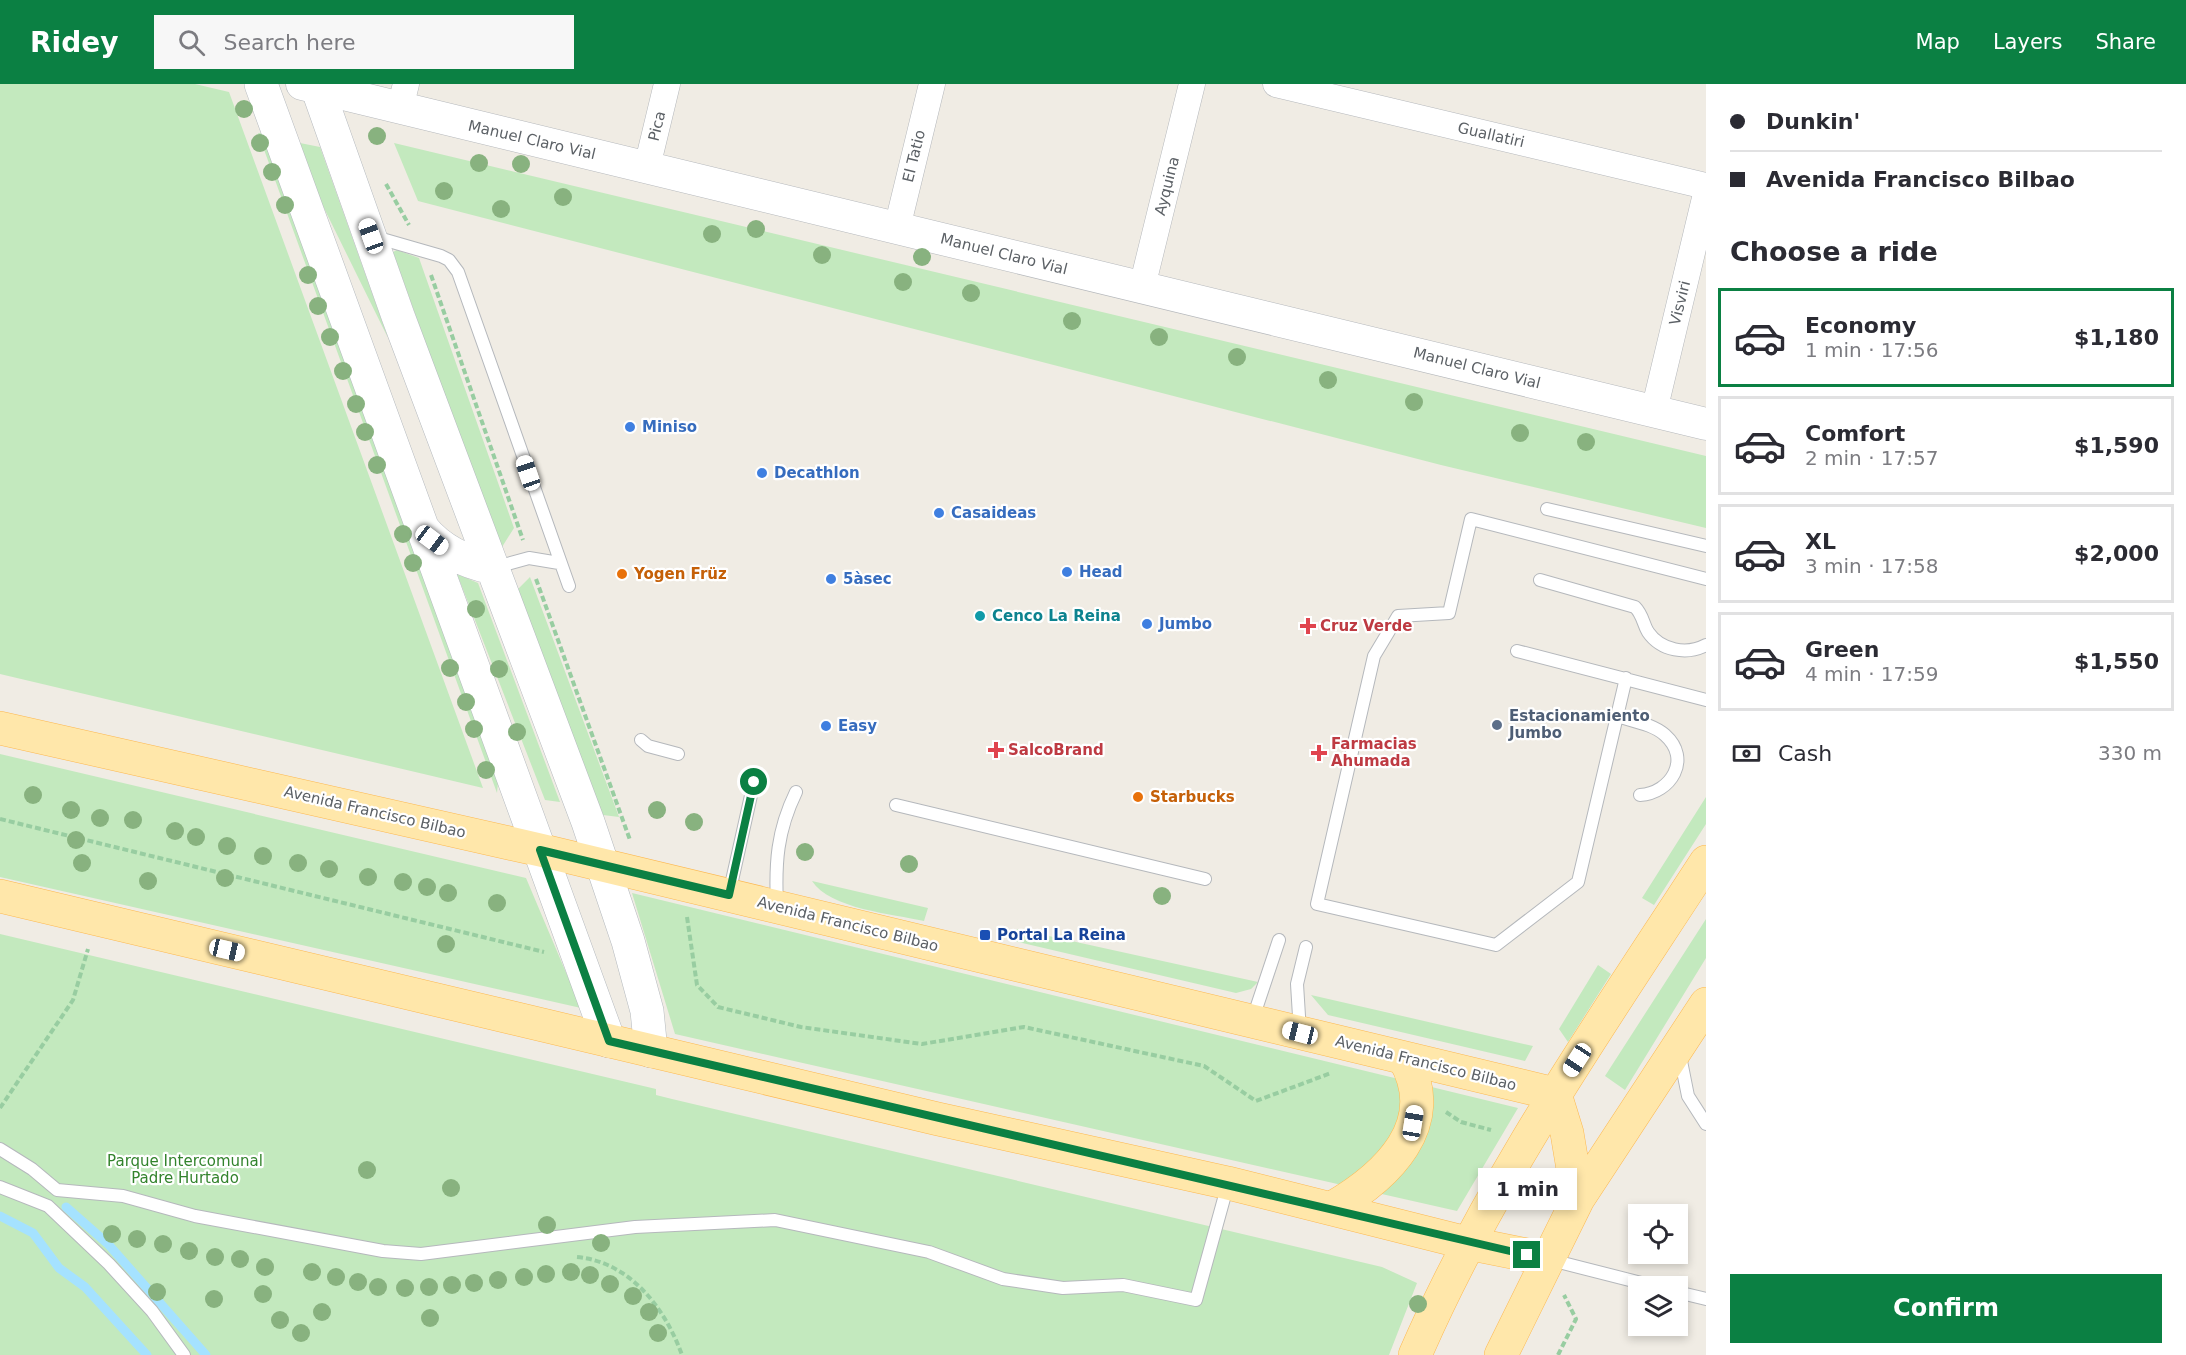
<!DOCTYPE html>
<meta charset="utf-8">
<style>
body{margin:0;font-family:"DejaVu Sans",sans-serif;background:#f7f7f7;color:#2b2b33;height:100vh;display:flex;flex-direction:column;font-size:22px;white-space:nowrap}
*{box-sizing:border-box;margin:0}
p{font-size:20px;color:#7c7c81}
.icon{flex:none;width:33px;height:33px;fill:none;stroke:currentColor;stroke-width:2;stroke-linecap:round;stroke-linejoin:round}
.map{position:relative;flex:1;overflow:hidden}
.drawer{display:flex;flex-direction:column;background:#fff;width:480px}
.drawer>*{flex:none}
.top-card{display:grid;align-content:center;height:132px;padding:0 24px;background:#fff}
.controls{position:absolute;left:1628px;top:1120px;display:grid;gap:12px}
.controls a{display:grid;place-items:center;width:60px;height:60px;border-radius:0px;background:#fff;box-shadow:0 3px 9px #0003;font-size:30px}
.end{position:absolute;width:27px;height:27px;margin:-14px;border:8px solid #0b8043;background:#fff;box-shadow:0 0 0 3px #fff}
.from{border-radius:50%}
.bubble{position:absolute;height:42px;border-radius:0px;background:#fff;box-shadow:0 3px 9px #0003;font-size:20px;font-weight:600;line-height:42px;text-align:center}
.car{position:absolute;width:18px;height:36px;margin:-18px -9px;border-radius:8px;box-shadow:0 0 4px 2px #0007;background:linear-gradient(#fff 24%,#345 0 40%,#fff 0 76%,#345 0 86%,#fff 0)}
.top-card b{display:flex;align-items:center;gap:21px;height:57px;font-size:22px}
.top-card b+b{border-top:2px solid #e1e1e2}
.top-card i{width:15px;height:15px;background:#2b2b33}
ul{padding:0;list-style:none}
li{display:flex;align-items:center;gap:18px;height:99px;margin:0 12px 9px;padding:0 12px;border:3px solid #e1e1e2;border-radius:0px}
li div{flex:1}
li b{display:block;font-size:22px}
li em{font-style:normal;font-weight:600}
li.on{border-color:#0b8043}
li>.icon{width:54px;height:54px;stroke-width:1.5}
h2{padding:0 24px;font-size:27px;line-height:72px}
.pay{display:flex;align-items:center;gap:15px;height:66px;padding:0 24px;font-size:22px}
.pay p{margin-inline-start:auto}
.cta{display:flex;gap:12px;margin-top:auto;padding:12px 24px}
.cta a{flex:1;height:69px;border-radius:0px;background:#0b8043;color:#fff;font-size:24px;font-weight:600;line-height:69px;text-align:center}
header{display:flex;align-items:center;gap:36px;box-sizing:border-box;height:84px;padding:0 30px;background:#0b8043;color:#fff}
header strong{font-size:28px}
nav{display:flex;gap:33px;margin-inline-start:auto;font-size:21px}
.search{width:420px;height:54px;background:#f7f7f7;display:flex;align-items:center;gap:15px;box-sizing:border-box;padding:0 21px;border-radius:0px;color:#7c7c81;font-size:22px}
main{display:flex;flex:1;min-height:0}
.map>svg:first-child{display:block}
.green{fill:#c3e9be}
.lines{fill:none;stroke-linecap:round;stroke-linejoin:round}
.stream{stroke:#a5e2ff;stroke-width:9}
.service-casing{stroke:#b5b8bc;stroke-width:14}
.minor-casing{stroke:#b5b8bc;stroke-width:27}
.tertiary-casing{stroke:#b5b8bc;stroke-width:33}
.secondary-casing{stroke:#b5babf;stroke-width:34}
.primary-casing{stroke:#fdb850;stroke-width:34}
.path{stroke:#98cda1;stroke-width:4;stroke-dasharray:6 3;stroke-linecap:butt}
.service{stroke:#fff;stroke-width:12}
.minor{stroke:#fff;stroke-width:26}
.tertiary{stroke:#fff;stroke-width:32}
.secondary{stroke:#fff;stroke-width:33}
.primary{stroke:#ffe7aa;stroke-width:33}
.tree{fill:#88b27f}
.route{stroke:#0b8043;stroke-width:8}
.shop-dot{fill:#3f7fe0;stroke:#fff;stroke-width:2}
.food-dot{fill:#e8710a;stroke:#fff;stroke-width:2}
.culture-dot{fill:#0f9aa8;stroke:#fff;stroke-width:2}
.health-dot{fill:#e0444e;stroke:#fff;stroke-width:2}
.service-dot{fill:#5c6f8a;stroke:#fff;stroke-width:2}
.transit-dot{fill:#1a4fb4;stroke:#fff;stroke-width:2}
.labels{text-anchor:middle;stroke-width:4.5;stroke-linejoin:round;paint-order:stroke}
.street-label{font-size:15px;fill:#5c6166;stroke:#fff}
.shop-label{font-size:15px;font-weight:bold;fill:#366cbe;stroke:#fff;text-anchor:start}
.food-label{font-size:15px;font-weight:bold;fill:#c56008;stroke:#fff;text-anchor:start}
.culture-label{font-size:15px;font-weight:bold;fill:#0d838f;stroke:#fff;text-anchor:start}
.health-label{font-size:15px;font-weight:bold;fill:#be3a42;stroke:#fff;text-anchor:start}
.service-label{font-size:15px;font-weight:bold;fill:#4e5e75;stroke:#fff;text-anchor:start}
.transit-label{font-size:15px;font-weight:bold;fill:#164399;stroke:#fff;text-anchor:start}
.park-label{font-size:15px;fill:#33832d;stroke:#fff}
</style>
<header>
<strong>Ridey</strong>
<div class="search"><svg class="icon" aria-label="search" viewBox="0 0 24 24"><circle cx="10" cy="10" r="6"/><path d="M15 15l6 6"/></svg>Search here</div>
<nav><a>Map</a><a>Layers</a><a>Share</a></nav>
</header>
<main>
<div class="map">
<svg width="1706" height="1271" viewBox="0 0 1706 1271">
<rect width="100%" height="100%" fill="#f0ece4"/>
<path class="green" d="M0,0H195L229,8L483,704L0,590Z
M258,49H262L498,698L497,709Z
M300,59L320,63L388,254L322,120Z
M394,59L1706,372V444L1441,381L418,117Z
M397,166L419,174L514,444L502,463L498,462L393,168Z
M457,490L478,499L560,718L545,716Z
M530,493L619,733L603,731L518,515L517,506Z
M0,670L526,794L581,924L0,793Z
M1706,713V740L1654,821L1642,814Z
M812,797L928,824L924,837C893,830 830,825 812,797Z
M632,809L1518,1024L1457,1127L675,950Z
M1706,835V874L1625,1006L1605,992Z
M1017,845L1258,898L1251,905L1236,909L1014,857Z
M0,850L656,1005V1011L672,1015L1382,1183L1417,1199L1389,1271H0Z
M1598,881L1611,890L1568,958L1559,945Z
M1311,911L1533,962L1525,977L1328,931Z"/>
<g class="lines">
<path class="stream" d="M66,1123L108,1160L206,1271
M0,1132L33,1149L59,1184L85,1203L147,1271"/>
<defs>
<path id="service" d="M375,153L441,172L449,176L458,188L569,502
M1547,425L1706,462
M493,484L529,474L559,479
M1540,496L1635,523C1643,531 1643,540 1648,548C1661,567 1687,571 1706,561
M1517,567L1706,616
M1626,594L1578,798L1496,861L1317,820L1374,572L1398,532L1449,529L1471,435L1706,495
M1617,632C1632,637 1653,640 1665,651C1692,675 1671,709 1640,711
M641,656L648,662L678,670
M896,721L1205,795
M729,810L754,698
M777,822C775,779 777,747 796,708
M1252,937L1279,856
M1300,948L1297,900L1306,863
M1680,972L1688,1012L1706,1040
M0,1065L32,1085L57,1106L123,1112L195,1132L383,1167L421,1170L635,1143L775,1136L929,1168L1003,1195L1063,1204L1123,1201L1196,1216L1228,1100
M0,1103L48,1122L109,1180L152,1227L184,1271
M1551,1176L1657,1203
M1677,1208L1706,1215"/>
<path id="minor" d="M1276,0L1706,102
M400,24L406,0
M647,83L667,0
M897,144L932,0
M1142,203L1192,0
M1654,327L1706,110"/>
<path id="tertiary" d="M302,0L1706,340"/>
<path id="secondary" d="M261,0L609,957
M316,0L398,232L588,738L628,857L647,927L651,967
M423,445C441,467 465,478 493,484"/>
<path id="primary" d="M0,644L540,766L1555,1010
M0,812L938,1035L1228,1099L1467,1159L1547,1175
M1555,1010L1567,1049L1578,1115
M1332,1124C1386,1093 1443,1040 1404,974
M1415,1271C1491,1096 1602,938 1706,778
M1501,1271L1578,1115L1706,920"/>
</defs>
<use href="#service" class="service-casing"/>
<use href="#minor" class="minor-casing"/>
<use href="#tertiary" class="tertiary-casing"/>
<use href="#secondary" class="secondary-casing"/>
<use href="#primary" class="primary-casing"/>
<path class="path" d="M386,100L409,141
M431,191L523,456
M536,495L630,756
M0,735L544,868
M687,833L697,901L718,923L801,943L922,960L1024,943L1204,982L1256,1017L1331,989
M0,1024L73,916L88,865
M1446,1028L1461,1038L1491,1046
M577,1173C630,1178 665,1224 682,1271
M1558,1271L1576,1235L1564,1211"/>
<use href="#service" class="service"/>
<use href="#minor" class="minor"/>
<use href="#tertiary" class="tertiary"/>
<use href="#secondary" class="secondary"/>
<use href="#primary" class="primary"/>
</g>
<g class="tree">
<circle cx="244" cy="25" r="9"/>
<circle cx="377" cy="52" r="9"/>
<circle cx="260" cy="59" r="9"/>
<circle cx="479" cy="79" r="9"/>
<circle cx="521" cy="80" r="9"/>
<circle cx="272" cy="88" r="9"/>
<circle cx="444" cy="107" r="9"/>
<circle cx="563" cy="113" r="9"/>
<circle cx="285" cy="121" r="9"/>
<circle cx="501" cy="125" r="9"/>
<circle cx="756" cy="145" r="9"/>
<circle cx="712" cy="150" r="9"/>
<circle cx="822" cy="171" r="9"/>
<circle cx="922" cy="173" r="9"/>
<circle cx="308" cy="191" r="9"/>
<circle cx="903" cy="198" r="9"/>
<circle cx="971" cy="209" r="9"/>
<circle cx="318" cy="222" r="9"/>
<circle cx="1072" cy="237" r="9"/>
<circle cx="330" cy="253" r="9"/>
<circle cx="1159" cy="253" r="9"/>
<circle cx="1237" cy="273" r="9"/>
<circle cx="343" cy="287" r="9"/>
<circle cx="1328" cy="296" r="9"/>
<circle cx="1414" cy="318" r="9"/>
<circle cx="356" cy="320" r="9"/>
<circle cx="365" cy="348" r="9"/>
<circle cx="1520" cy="349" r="9"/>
<circle cx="1586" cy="358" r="9"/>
<circle cx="377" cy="381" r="9"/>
<circle cx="403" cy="450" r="9"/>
<circle cx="413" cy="479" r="9"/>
<circle cx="476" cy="525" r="9"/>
<circle cx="450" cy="584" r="9"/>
<circle cx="499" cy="585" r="9"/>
<circle cx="466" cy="618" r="9"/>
<circle cx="474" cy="645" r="9"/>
<circle cx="517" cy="648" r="9"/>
<circle cx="486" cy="686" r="9"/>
<circle cx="33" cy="711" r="9"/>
<circle cx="71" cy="726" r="9"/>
<circle cx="657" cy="726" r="9"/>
<circle cx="100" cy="734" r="9"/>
<circle cx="133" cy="736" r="9"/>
<circle cx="694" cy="738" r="9"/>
<circle cx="175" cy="747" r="9"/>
<circle cx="196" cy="753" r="9"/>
<circle cx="76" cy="756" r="9"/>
<circle cx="227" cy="762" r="9"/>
<circle cx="805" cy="768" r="9"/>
<circle cx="263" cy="772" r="9"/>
<circle cx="82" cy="779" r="9"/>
<circle cx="298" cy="779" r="9"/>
<circle cx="909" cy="780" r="9"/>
<circle cx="329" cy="785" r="9"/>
<circle cx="368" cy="793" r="9"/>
<circle cx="225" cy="794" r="9"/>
<circle cx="148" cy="797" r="9"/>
<circle cx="403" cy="798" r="9"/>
<circle cx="427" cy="803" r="9"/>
<circle cx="448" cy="809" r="9"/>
<circle cx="1162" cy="812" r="9"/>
<circle cx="497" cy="819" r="9"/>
<circle cx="446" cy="860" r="9"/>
<circle cx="367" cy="1086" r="9"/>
<circle cx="451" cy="1104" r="9"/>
<circle cx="547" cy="1141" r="9"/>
<circle cx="112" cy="1150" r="9"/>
<circle cx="137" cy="1155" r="9"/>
<circle cx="601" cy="1159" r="9"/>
<circle cx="163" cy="1160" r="9"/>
<circle cx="189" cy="1167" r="9"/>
<circle cx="215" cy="1173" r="9"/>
<circle cx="240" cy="1175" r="9"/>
<circle cx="265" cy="1183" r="9"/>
<circle cx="312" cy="1188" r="9"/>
<circle cx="571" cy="1188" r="9"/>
<circle cx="546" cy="1190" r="9"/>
<circle cx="590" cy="1191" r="9"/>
<circle cx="336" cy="1193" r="9"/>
<circle cx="524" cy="1193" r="9"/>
<circle cx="498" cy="1196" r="9"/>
<circle cx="358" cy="1198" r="9"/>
<circle cx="474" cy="1199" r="9"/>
<circle cx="610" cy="1200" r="9"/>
<circle cx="452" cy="1201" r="9"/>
<circle cx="378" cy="1203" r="9"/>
<circle cx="429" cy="1203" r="9"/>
<circle cx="405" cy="1204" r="9"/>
<circle cx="157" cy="1208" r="9"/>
<circle cx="263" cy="1210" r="9"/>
<circle cx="633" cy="1212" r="9"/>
<circle cx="214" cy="1215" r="9"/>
<circle cx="1418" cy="1220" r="9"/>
<circle cx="322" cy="1228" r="9"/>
<circle cx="649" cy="1228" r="9"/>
<circle cx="430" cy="1234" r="9"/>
<circle cx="280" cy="1236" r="9"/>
<circle cx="301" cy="1249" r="9"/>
<circle cx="658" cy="1249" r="9"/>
</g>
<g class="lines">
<path class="route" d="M754,698L729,811L540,766L609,957L1527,1171"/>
</g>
<g class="shop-dot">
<circle cx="630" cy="343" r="6"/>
<circle cx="762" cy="389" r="6"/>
<circle cx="939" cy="429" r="6"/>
<circle cx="1067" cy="488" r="6"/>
<circle cx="831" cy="495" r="6"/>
<circle cx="1147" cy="540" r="6"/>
<circle cx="826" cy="642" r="6"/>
</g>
<g class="food-dot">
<circle cx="622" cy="490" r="6"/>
<circle cx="1138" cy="713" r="6"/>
</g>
<circle class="culture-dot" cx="980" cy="532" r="6"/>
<g class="health-dot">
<path d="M1305 533h6v6h6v6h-6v6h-6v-6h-6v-6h6z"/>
<path d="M993 657h6v6h6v6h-6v6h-6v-6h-6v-6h6z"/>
<path d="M1316 660h6v6h6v6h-6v6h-6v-6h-6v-6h6z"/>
</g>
<circle class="service-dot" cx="1497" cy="641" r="6"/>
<rect class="transit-dot" x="979" y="845" width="12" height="12" rx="3"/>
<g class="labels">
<g class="street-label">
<text transform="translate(657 42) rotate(-76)" y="5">Pica</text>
<text transform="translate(1491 51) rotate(13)" y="5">Guallatiri</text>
<text transform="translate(532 56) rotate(13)" y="5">Manuel Claro Vial</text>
<text transform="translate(914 72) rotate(-76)" y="5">El Tatio</text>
<text transform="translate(1167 102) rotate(-76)" y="5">Ayquina</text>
<text transform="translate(1004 170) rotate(14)" y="5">Manuel Claro Vial</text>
<text transform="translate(1680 219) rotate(-76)" y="5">Visviri</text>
<text transform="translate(1477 284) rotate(14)" y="5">Manuel Claro Vial</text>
<text transform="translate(375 728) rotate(13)" y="5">Avenida Francisco Bilbao</text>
<text transform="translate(848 840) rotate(14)" y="5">Avenida Francisco Bilbao</text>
<text transform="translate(1426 979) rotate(14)" y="5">Avenida Francisco Bilbao</text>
</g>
<g class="shop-label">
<text x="642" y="348">Miniso</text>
<text x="774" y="394">Decathlon</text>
<text x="951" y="434">Casaideas</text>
<text x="1079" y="493">Head</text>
<text x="843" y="500">5àsec</text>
<text x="1159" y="545">Jumbo</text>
<text x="838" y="647">Easy</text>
</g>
<g class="food-label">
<text x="634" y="495">Yogen Früz</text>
<text x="1150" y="718">Starbucks</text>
</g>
<g class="culture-label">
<text x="992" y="537">Cenco La Reina</text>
</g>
<g class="health-label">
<text x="1320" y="547">Cruz Verde</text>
<text x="1331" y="665">Farmacias<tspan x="1331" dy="17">Ahumada</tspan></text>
<text x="1008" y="671">SalcoBrand</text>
</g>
<g class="service-label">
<text x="1509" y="637">Estacionamiento<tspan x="1509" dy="17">Jumbo</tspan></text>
</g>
<g class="transit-label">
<text x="997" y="856">Portal La Reina</text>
</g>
<g class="park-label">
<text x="185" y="1082">Parque Intercomunal<tspan x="185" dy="17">Padre Hurtado</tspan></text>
</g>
</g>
</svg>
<div class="controls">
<a><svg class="icon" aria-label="locate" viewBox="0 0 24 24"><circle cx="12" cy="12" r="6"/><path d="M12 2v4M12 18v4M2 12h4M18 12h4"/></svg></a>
<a><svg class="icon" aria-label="layers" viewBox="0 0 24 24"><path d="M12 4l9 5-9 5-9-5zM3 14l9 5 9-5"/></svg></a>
</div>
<i class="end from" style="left:754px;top:698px"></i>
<i class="end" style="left:1527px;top:1171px"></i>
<div class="bubble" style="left:1478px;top:1084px;width:99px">1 min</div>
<i class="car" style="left:371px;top:152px;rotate:340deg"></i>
<i class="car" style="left:528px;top:389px;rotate:341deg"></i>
<i class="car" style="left:432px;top:456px;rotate:127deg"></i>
<i class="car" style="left:227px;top:866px;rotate:103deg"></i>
<i class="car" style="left:1300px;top:949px;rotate:284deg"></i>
<i class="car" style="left:1577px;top:976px;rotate:213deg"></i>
<i class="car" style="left:1413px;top:1039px;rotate:9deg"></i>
</div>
<section class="drawer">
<div class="top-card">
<b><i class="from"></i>Dunkin'</b>
<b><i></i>Avenida Francisco Bilbao</b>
</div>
<h2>Choose a ride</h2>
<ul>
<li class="on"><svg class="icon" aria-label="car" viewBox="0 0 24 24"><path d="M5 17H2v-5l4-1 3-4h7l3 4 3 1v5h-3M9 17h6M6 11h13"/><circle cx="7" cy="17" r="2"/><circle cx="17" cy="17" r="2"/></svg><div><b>Economy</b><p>1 min · 17:56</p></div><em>$1,180</em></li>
<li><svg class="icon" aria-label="car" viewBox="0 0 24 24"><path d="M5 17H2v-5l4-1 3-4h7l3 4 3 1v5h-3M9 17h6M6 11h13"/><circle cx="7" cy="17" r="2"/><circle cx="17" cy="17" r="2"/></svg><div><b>Comfort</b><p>2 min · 17:57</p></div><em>$1,590</em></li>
<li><svg class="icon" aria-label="car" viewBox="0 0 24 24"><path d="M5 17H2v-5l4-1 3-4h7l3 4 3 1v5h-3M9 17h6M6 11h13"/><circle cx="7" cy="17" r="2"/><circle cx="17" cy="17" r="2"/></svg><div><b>XL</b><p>3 min · 17:58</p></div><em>$2,000</em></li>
<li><svg class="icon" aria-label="car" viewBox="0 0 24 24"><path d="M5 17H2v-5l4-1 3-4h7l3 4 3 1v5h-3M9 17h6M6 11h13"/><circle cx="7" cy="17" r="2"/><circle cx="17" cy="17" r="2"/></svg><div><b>Green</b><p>4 min · 17:59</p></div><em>$1,550</em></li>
</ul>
<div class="pay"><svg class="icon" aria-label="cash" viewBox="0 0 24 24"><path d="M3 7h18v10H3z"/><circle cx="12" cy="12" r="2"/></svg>Cash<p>330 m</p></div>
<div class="cta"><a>Confirm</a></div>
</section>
</main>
